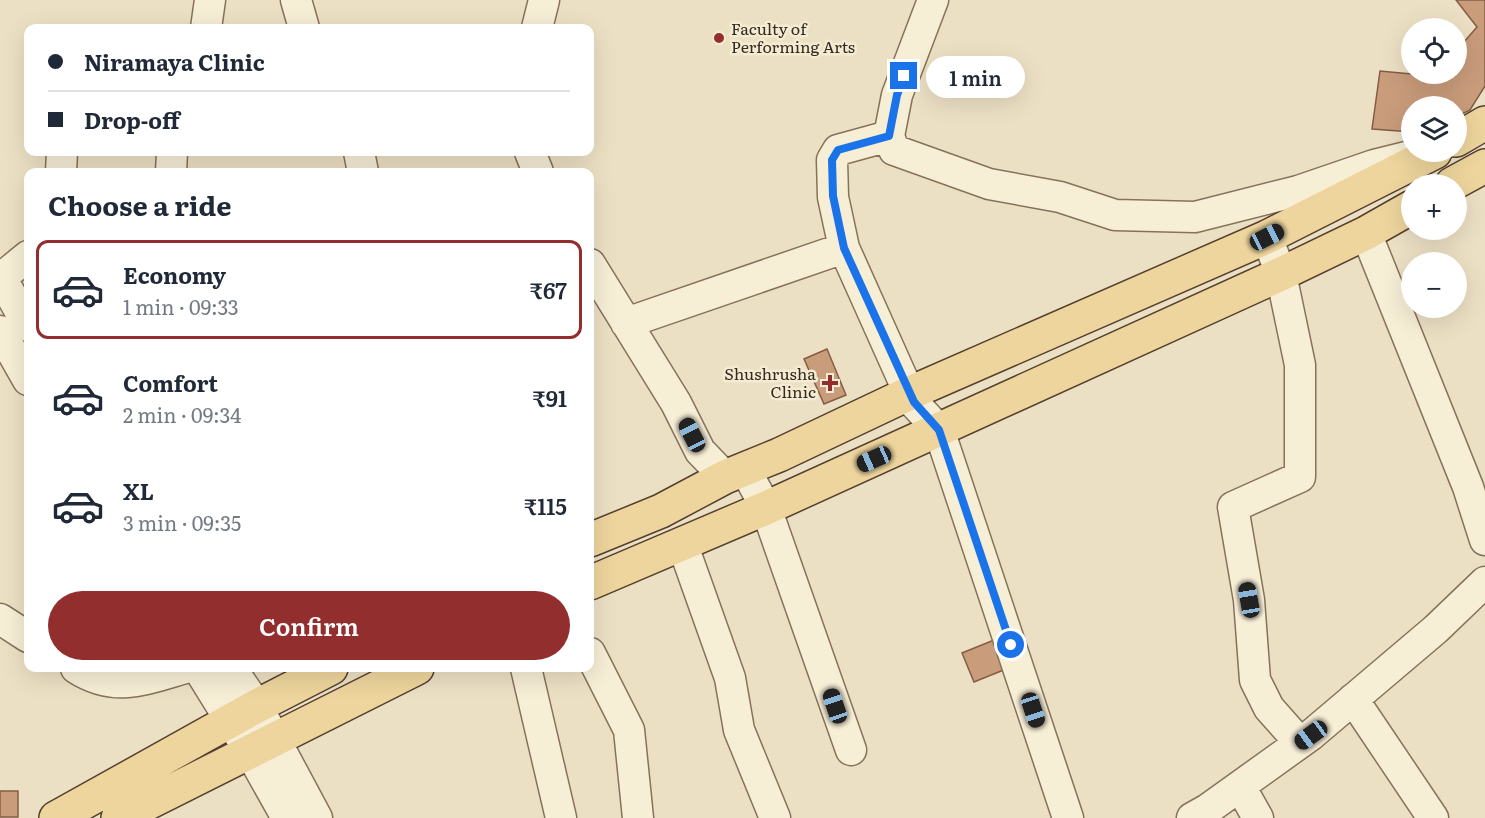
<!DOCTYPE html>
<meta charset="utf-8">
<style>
body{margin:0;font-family:Literata,serif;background:#f6f6f7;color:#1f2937;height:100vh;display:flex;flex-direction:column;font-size:22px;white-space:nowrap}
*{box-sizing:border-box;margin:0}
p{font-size:20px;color:#747a83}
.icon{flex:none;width:33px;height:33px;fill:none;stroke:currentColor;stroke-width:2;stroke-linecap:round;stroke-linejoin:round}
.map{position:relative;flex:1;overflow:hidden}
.drawer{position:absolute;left:24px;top:168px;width:570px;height:504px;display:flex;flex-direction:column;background:#fff;border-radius:12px;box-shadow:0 6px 24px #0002}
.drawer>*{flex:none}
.top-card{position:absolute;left:24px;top:24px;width:570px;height:132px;border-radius:12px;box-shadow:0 6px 24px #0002;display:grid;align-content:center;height:132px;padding:0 24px;background:#fff}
.buttons{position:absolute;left:1401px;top:18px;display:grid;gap:12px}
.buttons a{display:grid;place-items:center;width:66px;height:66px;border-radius:50%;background:#fff;box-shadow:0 6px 24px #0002;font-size:30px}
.end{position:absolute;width:27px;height:27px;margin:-14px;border:8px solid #1a73e8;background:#fff;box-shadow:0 0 0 3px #fff}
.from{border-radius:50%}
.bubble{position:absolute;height:42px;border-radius:21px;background:#fff;box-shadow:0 6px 24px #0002;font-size:20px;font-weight:600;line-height:42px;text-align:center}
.car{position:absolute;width:18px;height:36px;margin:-18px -9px;border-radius:8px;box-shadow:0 0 4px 2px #0007;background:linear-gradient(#222 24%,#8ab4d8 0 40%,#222 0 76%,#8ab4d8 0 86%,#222 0)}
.top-card b{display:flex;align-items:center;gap:21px;height:57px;font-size:22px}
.top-card b+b{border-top:2px solid #e0e1e3}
.top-card i{width:15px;height:15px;background:#1f2937}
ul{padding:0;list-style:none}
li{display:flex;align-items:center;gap:18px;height:99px;margin:0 12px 9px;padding:0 12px;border:3px solid transparent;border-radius:12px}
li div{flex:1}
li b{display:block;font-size:22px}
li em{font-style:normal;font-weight:600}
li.selected{border-color:#922e2e}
li>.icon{width:54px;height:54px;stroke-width:1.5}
h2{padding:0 24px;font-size:27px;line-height:72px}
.button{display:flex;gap:12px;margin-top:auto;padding:12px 24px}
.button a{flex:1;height:69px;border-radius:36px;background:#922e2e;color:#fff;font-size:24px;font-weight:600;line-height:69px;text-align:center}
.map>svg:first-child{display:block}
.building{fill:#c99c7b;stroke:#845d42;stroke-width:1.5}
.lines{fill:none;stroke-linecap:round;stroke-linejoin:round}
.minor-casing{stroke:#86725b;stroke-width:33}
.major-casing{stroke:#54402f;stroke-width:36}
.minor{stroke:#f7eed6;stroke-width:30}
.major{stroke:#eed59d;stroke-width:33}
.route{stroke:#1a73e8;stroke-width:8}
.poi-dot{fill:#922e2e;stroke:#f4ebd3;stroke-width:2}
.labels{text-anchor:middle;stroke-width:5;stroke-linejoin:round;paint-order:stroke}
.poi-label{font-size:16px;fill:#362a1e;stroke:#f4ebd3;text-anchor:start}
</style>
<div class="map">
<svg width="1485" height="818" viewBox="0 0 1485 818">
<rect width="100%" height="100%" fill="#ece0c4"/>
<path class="building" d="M1456,0H1485V86L1470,110L1456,117V106H1412V132L1372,129L1380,71L1412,74H1456V51L1477,27Z
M827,349L846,395L824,404L804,359Z
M999,638L1011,667L974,682L962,653Z
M0,791H18V817H0Z"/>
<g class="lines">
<defs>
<path id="minor" d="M296,0L304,28
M933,0L897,95L889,136L894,150L989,184L1060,197L1115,215L1195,217L1298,191L1374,165L1410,156
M206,28L210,0
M537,28L544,0
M889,136L838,150L832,160L833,197L844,248L913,402L939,430L1068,818
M359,152L363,172
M530,152L538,172
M61,172L62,152
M171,172L172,152
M1366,233L1468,487L1485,540
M1267,237L1281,274L1300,365V477L1233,507L1249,600L1255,680L1269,708L1300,743
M590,264L676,403L700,451L725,477
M0,275L28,326
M0,279L28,256
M626,323L844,248
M0,331L28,380
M745,469L766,508L851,750
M682,543L730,678L739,730L775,818
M0,619L28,637
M590,653L629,730L638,818
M76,668C115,693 144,680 185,668
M198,668L250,752L287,818
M231,668L257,706L317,818
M526,668L561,818
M1353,699L1433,818
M1240,786L1258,818
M1192,818L1208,809L1311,735L1436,629L1485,582"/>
<path id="major" d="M1456,140L1485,123
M1452,184L1485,166
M590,540L661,511L725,477L779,455L910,393L1267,237L1435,152
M590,583L766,508L1281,274L1366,233L1412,207
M56,818L257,706L331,668
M118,818L417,668"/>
</defs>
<use href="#minor" class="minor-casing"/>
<use href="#major" class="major-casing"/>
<use href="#minor" class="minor"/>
<use href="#major" class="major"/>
</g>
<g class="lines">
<path class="route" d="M904,76L897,95L889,136L838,150L832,160L833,196L844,248L914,402L939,430L1011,645"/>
</g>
<g class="poi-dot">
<circle cx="719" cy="38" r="6"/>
<path d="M827 374h6v6h6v6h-6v6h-6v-6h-6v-6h6z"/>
</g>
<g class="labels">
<g class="poi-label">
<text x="731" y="35">Faculty of<tspan x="731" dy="18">Performing Arts</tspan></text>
<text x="816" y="380" text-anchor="end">Shushrusha<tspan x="816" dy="18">Clinic</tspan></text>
</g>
</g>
</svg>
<div class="buttons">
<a><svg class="icon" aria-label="locate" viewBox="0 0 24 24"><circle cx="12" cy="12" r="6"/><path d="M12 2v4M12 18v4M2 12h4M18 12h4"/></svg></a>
<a><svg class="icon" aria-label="layers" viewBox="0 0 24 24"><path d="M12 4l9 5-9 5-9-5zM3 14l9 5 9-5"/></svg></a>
<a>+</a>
<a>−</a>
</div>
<i class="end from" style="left:1011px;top:645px"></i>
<i class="end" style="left:904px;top:76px"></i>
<div class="bubble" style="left:926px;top:56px;width:99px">1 min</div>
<i class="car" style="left:1267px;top:237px;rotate:63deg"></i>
<i class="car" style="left:692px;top:435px;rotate:333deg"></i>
<i class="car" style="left:874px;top:459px;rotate:246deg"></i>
<i class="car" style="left:1249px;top:600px;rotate:350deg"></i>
<i class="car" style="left:835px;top:706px;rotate:341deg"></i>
<i class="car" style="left:1033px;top:710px;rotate:162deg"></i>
<i class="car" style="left:1311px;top:735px;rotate:234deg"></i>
<div class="top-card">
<b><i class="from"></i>Niramaya Clinic</b>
<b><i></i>Drop-off</b>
</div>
<section class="drawer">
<h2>Choose a ride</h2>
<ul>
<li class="selected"><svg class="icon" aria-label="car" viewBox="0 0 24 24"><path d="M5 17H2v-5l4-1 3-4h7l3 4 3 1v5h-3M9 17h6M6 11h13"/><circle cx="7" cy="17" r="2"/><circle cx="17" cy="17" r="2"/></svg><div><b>Economy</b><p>1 min · 09:33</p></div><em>₹67</em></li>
<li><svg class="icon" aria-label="car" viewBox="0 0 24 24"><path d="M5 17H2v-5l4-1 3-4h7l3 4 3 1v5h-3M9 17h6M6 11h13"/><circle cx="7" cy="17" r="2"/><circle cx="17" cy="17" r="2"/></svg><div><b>Comfort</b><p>2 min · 09:34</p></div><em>₹91</em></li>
<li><svg class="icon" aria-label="car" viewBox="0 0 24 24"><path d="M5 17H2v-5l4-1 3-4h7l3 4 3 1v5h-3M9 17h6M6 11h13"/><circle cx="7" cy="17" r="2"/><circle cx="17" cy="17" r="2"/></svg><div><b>XL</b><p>3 min · 09:35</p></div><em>₹115</em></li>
</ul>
<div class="button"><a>Confirm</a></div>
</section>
</div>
